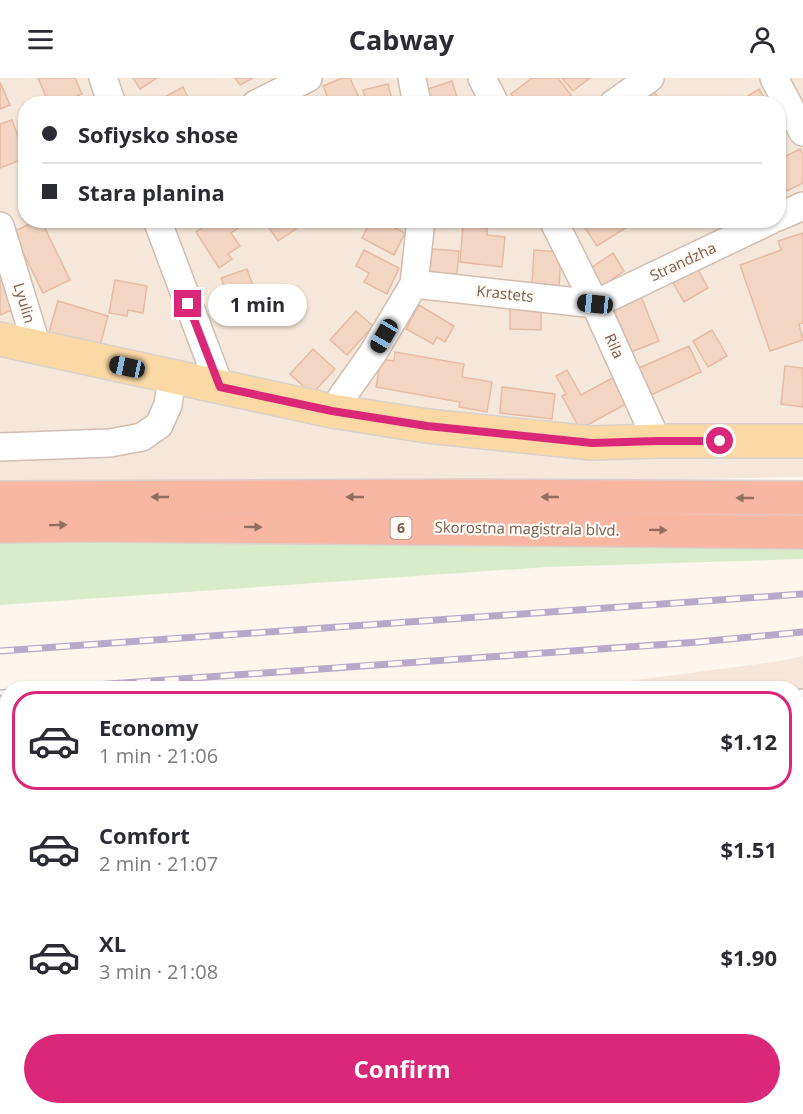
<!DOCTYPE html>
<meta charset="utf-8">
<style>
body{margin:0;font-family:"Open Sans",sans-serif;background:#f2f2f3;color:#2b2b33;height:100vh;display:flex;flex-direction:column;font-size:22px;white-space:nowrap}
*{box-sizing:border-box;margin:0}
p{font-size:20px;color:#7c7c81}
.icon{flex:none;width:33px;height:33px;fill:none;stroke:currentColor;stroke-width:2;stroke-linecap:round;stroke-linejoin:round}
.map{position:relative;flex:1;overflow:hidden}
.panel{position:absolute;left:0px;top:603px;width:804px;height:434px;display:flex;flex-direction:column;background:#fff;border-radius:24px 24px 0 0;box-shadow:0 2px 4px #0004}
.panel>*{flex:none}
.guide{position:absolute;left:18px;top:18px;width:768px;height:132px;border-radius:24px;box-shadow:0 2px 4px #0004;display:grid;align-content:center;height:132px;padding:0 24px;background:#fff}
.end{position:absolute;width:27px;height:27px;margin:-14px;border:8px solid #db2777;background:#fff;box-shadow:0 0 0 3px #fff}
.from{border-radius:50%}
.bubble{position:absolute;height:42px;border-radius:21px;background:#fff;box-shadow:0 2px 4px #0004;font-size:20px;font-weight:700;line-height:42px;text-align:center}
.car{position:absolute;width:18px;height:36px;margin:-18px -9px;border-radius:8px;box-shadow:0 0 4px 2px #0007;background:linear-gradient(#222 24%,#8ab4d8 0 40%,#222 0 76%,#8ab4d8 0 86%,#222 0)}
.guide b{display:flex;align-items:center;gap:21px;height:57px;font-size:22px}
.guide b+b{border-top:2px solid #e1e1e2}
.guide i{width:15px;height:15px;background:#2b2b33}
ul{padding:10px 0 0;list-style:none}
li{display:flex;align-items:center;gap:18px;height:99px;margin:0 12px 9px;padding:0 12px;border:3px solid transparent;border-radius:24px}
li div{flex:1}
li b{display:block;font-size:22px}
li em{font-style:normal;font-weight:700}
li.selected{border-color:#db2777}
li>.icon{width:54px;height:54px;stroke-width:1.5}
.primary-button{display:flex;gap:12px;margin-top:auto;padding:12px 24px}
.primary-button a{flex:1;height:69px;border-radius:36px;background:#db2777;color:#fff;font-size:24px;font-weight:700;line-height:69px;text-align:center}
header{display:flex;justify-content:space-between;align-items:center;height:78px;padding:0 24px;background:#fff;font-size:27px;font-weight:700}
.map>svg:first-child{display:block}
.residential{fill:#f5e8da;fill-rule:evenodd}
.green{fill:#d8ecc9}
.building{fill:#f3d5c3;stroke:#e6bba3;stroke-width:1.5}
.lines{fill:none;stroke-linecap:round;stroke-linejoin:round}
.minor-casing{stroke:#d1beb0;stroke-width:30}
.major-casing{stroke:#dad1cd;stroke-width:36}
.highway-casing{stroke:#dad1cd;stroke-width:36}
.minor{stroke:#fff;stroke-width:27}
.major{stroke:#fbd9a5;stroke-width:33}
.highway{stroke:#f7b7a3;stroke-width:33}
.rail-casing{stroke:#b9a8c9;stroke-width:7}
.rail{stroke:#fffaf3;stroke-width:4.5;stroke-dasharray:14;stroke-linecap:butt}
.oneway{fill:#936e5e}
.route{stroke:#db2777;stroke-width:8}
.labels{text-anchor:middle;stroke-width:4.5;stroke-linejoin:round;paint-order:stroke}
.shield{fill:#fffaf3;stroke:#a28b7f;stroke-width:1.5}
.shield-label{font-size:14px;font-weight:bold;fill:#7a5c4d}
.street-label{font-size:15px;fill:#7a5c4d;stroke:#fffaf3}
</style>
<header><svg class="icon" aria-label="menu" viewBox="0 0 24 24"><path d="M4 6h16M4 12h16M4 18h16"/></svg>Cabway<svg class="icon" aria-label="person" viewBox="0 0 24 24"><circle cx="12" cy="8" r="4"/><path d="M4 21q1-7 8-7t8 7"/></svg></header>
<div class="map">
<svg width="803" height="1036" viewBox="0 0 803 1036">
<rect width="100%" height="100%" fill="#fdf6ec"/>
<path class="residential" d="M0,0H803V399L0,413ZM26,26H778V142H26Z
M803,578V1036H0V721H8V1029H796V610H543L605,606L781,583Z"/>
<path class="green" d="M0,457L803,463V481L547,489L0,527Z
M0,743H7L8,924H0Z"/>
<path class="building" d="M38,0H75L82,16L61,26H49Z
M133,0H157L140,11Z
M235,0H253L240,7Z
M342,0H350L359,20L348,26H330L323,8Z
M532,0H558L571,17L559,26H519L511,16Z
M562,0H590L573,13Z
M452,3L459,26H426L422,13Z
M0,4L10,27L0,31Z
M388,6L393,26H367L363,12Z
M183,9L191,26H152Z
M651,10L663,26H630Z
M759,11L768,26H739L738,24Z
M12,42L26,80L0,90V46Z
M800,71L803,76V105L787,113L778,96V82Z
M38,142H41L70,202L43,215L13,154Z
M213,142H237L241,148L231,155L240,168L228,176L232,181L219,190L196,154Z
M264,142H291L296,151L278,163Z
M371,142H380L405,155L394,177L362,160Z
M597,142H622L627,149L597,168L585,150Z
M647,142H662L652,150Z
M463,148L487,150V157L505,159L502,189L460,184Z
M803,155V245L799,246L803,262L770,273L740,187L781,172L778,163Z
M432,171L459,173L457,196L430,194Z
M364,172L399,190L387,216L364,204L369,195L356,188Z
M534,172L561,174L559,209L532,206Z
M613,175L624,193L600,210L588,192Z
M693,182L708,210L684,224L668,196Z
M0,189L17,230L0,237Z
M247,191L256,217L231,226L221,200Z
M115,202L147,208L143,235L128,232L127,238L109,235Z
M638,211L659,263L631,274L610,222Z
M58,223L108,238L100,268L49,254Z
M510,225L541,226V252L510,251Z
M419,227L454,248L445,264L437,259L433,266L406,251Z
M356,233L373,248L347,277L330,262Z
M712,252L727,278L708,289L693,263Z
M689,268L701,294L651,317L639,290Z
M313,271L335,291L312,316L290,296Z
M395,274L464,286L462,299L492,304L487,334L459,329L460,324L376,309L381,281L394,283Z
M785,288L803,290V329L781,326Z
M567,292L581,317L614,299L628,325L580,351L562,318L566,316L556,298Z
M502,309L555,316L552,341L500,335Z
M8,677V709L0,710V678Z
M803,770V815L796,816V772Z
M0,857H8V921L0,922Z
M796,999L803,1016V1024L801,1025L803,1033L797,1036H775L772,1029H796Z
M105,1029H164L165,1036H106Z
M307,1029H319L322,1036H288Z
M352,1029H379L383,1036H338Z
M389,1029H425L413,1036H393Z
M718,1029H767L764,1030L766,1034L762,1036H721Z"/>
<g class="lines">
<defs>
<path id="minor" d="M103,0L112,26
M412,0L417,26
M482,0L495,26
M774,0L803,54
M256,26L308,0
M613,26L650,0
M778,139L803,128
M157,142L220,309
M553,142L595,226L657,363
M0,148L37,269
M414,206L595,226L771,142
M332,333L373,275L414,206L421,142
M0,369L110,365L142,359L159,347L168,327L172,299
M796,627L803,625
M0,728H8
M798,743L803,742
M796,878L803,876
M0,943H8
M796,943L803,955
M85,1029L87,1036"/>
<path id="major" d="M0,261L332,333L427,348L592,365L657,363H803"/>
<path id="highway" d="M0,420L471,418L803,420
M0,448L91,447L803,454"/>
</defs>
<use href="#minor" class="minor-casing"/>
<use href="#major" class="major-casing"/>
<use href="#highway" class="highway-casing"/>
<use href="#minor" class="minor"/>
<use href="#major" class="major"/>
<use href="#highway" class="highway"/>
<defs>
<path id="rail" d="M0,573L803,516
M53,610L698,564L803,554
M0,615L8,614"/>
</defs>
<use href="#rail" class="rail-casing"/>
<use href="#rail" class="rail"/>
</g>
<defs><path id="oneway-solid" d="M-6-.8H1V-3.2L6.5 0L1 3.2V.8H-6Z" transform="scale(1.5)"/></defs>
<g class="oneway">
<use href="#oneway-solid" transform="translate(160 419) rotate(180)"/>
<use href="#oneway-solid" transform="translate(355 419) rotate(180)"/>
<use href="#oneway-solid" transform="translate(550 419) rotate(-180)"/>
<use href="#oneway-solid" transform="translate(745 420) rotate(-180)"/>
<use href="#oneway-solid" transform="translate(58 447) rotate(-1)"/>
<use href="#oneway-solid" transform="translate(253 449) rotate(1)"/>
<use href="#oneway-solid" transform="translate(658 452) rotate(1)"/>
</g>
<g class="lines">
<path class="route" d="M188,226L220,309L332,333L427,348L592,365L657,363H720"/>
</g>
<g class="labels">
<rect class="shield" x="390.5" y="439" width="21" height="22" rx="4.5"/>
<g class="shield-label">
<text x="401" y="455">6</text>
</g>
<g class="street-label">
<text transform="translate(683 184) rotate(-25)" y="5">Strandzha</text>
<text transform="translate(505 216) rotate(6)" y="5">Krastets</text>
<text transform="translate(24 225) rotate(73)" y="5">Lyulin</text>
<text transform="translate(614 268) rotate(66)" y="5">Rila</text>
<text transform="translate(527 451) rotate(1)" y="5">Skorostna magistrala blvd.</text>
</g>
</g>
</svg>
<i class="end from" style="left:720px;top:363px"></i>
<i class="end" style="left:188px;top:226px"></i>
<div class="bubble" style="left:208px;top:206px;width:99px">1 min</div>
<i class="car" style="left:595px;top:226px;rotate:276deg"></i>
<i class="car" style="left:384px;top:258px;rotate:210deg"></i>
<i class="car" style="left:127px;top:289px;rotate:282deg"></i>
<div class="guide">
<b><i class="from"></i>Sofiysko shose</b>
<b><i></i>Stara planina</b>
</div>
<section class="panel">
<ul>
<li class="selected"><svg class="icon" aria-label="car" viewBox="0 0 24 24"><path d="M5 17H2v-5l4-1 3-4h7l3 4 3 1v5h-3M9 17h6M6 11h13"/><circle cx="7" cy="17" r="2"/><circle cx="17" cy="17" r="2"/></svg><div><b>Economy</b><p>1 min · 21:06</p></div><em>$1.12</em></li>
<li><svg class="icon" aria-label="car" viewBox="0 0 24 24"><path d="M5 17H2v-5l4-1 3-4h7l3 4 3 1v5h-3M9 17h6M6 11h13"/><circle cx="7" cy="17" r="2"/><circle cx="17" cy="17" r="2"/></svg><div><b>Comfort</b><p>2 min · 21:07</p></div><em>$1.51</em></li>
<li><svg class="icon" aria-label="car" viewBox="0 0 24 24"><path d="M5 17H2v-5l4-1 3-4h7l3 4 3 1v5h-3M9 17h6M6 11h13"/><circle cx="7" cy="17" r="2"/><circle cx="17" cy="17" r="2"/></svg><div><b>XL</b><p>3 min · 21:08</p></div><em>$1.90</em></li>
</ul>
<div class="primary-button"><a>Confirm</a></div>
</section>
</div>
